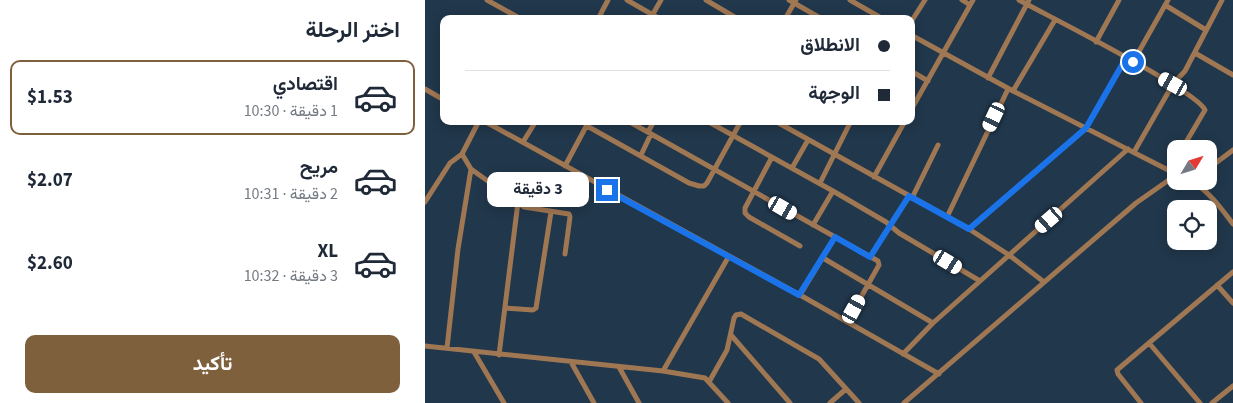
<!DOCTYPE html>
<html lang="ar">
<meta charset="utf-8">
<style>
body{margin:0;font-family:"Source Sans 3",Vazirmatn,sans-serif;background:#f2f2f3;color:#1f2937;direction:rtl;height:100vh;display:flex;flex-direction:column;font-size:19px;white-space:nowrap}
*{box-sizing:border-box;margin:0}
p{font-size:16px;color:#747a83}
.icon{flex:none;width:28px;height:28px;fill:none;stroke:currentColor;stroke-width:2;stroke-linecap:round;stroke-linejoin:round}
.map{position:relative;flex:1;overflow:hidden;direction:ltr}
.side{display:flex;flex-direction:column;background:#fff;width:425px}
.side>*{flex:none}
.hud{position:absolute;left:15px;top:15px;width:475px;height:110px;border-radius:10px;box-shadow:0 2px 12px #0003;direction:rtl;display:grid;align-content:center;height:110px;padding:0 25px;background:#fff}
.needle{width:32px;rotate:52deg}
.controls{position:absolute;left:742px;top:140px;display:grid;gap:10px}
.controls a{display:grid;place-items:center;width:50px;height:50px;border-radius:10px;background:#fff;box-shadow:0 2px 12px #0003;font-size:25px}
.end{position:absolute;width:22px;height:22px;margin:-11px;border:6px solid #1a73e8;background:#fff;box-shadow:0 0 0 2px #fff}
.from{border-radius:50%}
.bubble{position:absolute;height:35px;border-radius:10px;background:#fff;box-shadow:0 2px 12px #0003;font-size:16px;font-weight:700;line-height:35px;text-align:center;direction:rtl}
.car{position:absolute;width:15px;height:30px;margin:-15px -8px;border-radius:6px;box-shadow:0 0 4px 1px #0007;background:linear-gradient(#fff 24%,#345 0 40%,#fff 0 76%,#345 0 86%,#fff 0)}
.hud b{display:flex;align-items:center;gap:18px;height:48px;font-size:19px}
.hud b+b{border-top:1px solid #e0e1e3}
.hud i{width:12px;height:12px;background:#1f2937}
ul{padding:0;list-style:none}
li{display:flex;align-items:center;gap:15px;height:75px;margin:0 10px 8px;padding:0 15px;border:2px solid transparent;border-radius:10px}
li div{flex:1}
li b{display:block;font-size:19px}
li em{font-style:normal;font-weight:700}
li.on{border-color:#7e603c}
li>.icon{width:45px;height:45px;stroke-width:1.5}
h2{padding:0 25px;font-size:22px;line-height:60px}
.action{display:flex;gap:10px;margin-top:auto;padding:10px 25px}
.action a{flex:1;height:58px;border-radius:10px;background:#7e603c;color:#fff;font-size:20px;font-weight:700;line-height:58px;text-align:center}
main{display:flex;flex:1;min-height:0}
.map>svg:first-child{display:block}
.lines{fill:none;stroke-linecap:round;stroke-linejoin:round}
.minor{stroke:#a07753;stroke-width:5}
.route{stroke:#1a73e8;stroke-width:6}
</style>
<main>
<div class="map">
<svg width="808" height="403" viewBox="0 0 808 403">
<rect width="100%" height="100%" fill="#21374b"/>
<g class="lines">
<path class="minor" d="M62,0L96,19
M202,0L235,19
M281,0L313,19
M364,0L397,19
M425,0L458,19
M537,0L545,5
M594,0C623,16 771,90 780,110L757,149
M740,5L781,30
M173,19L183,0
M225,19L236,0
M360,19L371,0
M486,22L500,0
M486,35L588,91L751,174
M671,42L694,0
M770,53L808,75
M708,62L743,0
M486,71L503,81
M563,78L604,0
M0,89L19,100
M588,91L630,20
M486,110L548,0
M59,121L375,295L514,374
M203,121L453,261L454,265L422,322
M282,121L408,191L388,225
M350,121L544,229L584,255L619,282
M162,126L264,183L274,186H279L282,183L316,121
M223,132L229,121
M98,142L111,121
M709,152L748,84L760,71L797,0
M37,154L46,169L99,207L144,214L145,217L140,254
M216,155L226,134
M347,157L320,208V213L324,217L375,246
M140,166L164,121
M367,168L383,140
M784,168L808,150
M745,170L751,159
M449,177L480,121
M766,181C784,191 796,208 808,224
M395,183L426,121
M408,191L461,222L474,233L555,281
M487,198L513,145
M0,202L25,163L37,154L54,121
M522,217L583,89
M544,229L661,128L701,58
M445,257L484,196
M398,258L508,323
M792,285L808,303
M375,295L410,237
M80,308L108,310L111,308L126,212
M306,335L365,403
M724,343L775,403
M0,346L238,371L280,378L303,403
M22,348L33,249L46,169
M49,352L79,403
M478,354L508,323L703,149
M74,355L93,202
M146,362L169,403
M194,367L214,403
M238,371L304,256
M284,382L302,350L309,318L311,315L316,314L394,359L434,403
M405,403L421,389
M479,403L711,203L751,175
M716,403L693,374L692,370L808,272
M787,403L808,386"/>
</g>
<g class="lines">
<path class="route" d="M182,190L374,295L410,237L445,257L484,196L544,229L661,128L701,58L708,62"/>
</g>
</svg>
<div class="controls">
<a><svg class="needle" viewBox="-14 -14 28 28"><path d="M0-13l5 13h-10z" fill="#e53935"/><path d="M0 13l5-13h-10z" fill="#747a83"/></svg></a>
<a><svg class="icon" aria-label="locate" viewBox="0 0 24 24"><circle cx="12" cy="12" r="6"/><path d="M12 2v4M12 18v4M2 12h4M18 12h4"/></svg></a>
</div>
<i class="end from" style="left:708px;top:62px"></i>
<i class="end" style="left:182px;top:190px"></i>
<div class="bubble" style="left:62px;top:172px;width:102px">3 دقيقة</div>
<i class="car" style="left:748px;top:84px;rotate:299deg"></i>
<i class="car" style="left:569px;top:117px;rotate:205deg"></i>
<i class="car" style="left:358px;top:208px;rotate:120deg"></i>
<i class="car" style="left:624px;top:220px;rotate:229deg"></i>
<i class="car" style="left:523px;top:262px;rotate:121deg"></i>
<i class="car" style="left:429px;top:309px;rotate:29deg"></i>
<div class="hud">
<b><i class="from"></i>الانطلاق</b>
<b><i></i>الوجهة</b>
</div>
</div>
<section class="side">
<h2>اختر الرحلة</h2>
<ul>
<li class="on"><svg class="icon" aria-label="car" viewBox="0 0 24 24"><path d="M5 17H2v-5l4-1 3-4h7l3 4 3 1v5h-3M9 17h6M6 11h13"/><circle cx="7" cy="17" r="2"/><circle cx="17" cy="17" r="2"/></svg><div><b>اقتصادي</b><p>1 دقيقة · 10:30</p></div><em>$1.53</em></li>
<li><svg class="icon" aria-label="car" viewBox="0 0 24 24"><path d="M5 17H2v-5l4-1 3-4h7l3 4 3 1v5h-3M9 17h6M6 11h13"/><circle cx="7" cy="17" r="2"/><circle cx="17" cy="17" r="2"/></svg><div><b>مريح</b><p>2 دقيقة · 10:31</p></div><em>$2.07</em></li>
<li><svg class="icon" aria-label="car" viewBox="0 0 24 24"><path d="M5 17H2v-5l4-1 3-4h7l3 4 3 1v5h-3M9 17h6M6 11h13"/><circle cx="7" cy="17" r="2"/><circle cx="17" cy="17" r="2"/></svg><div><b>XL</b><p>3 دقيقة · 10:32</p></div><em>$2.60</em></li>
</ul>
<div class="action"><a>تأكيد</a></div>
</section>
</main>
